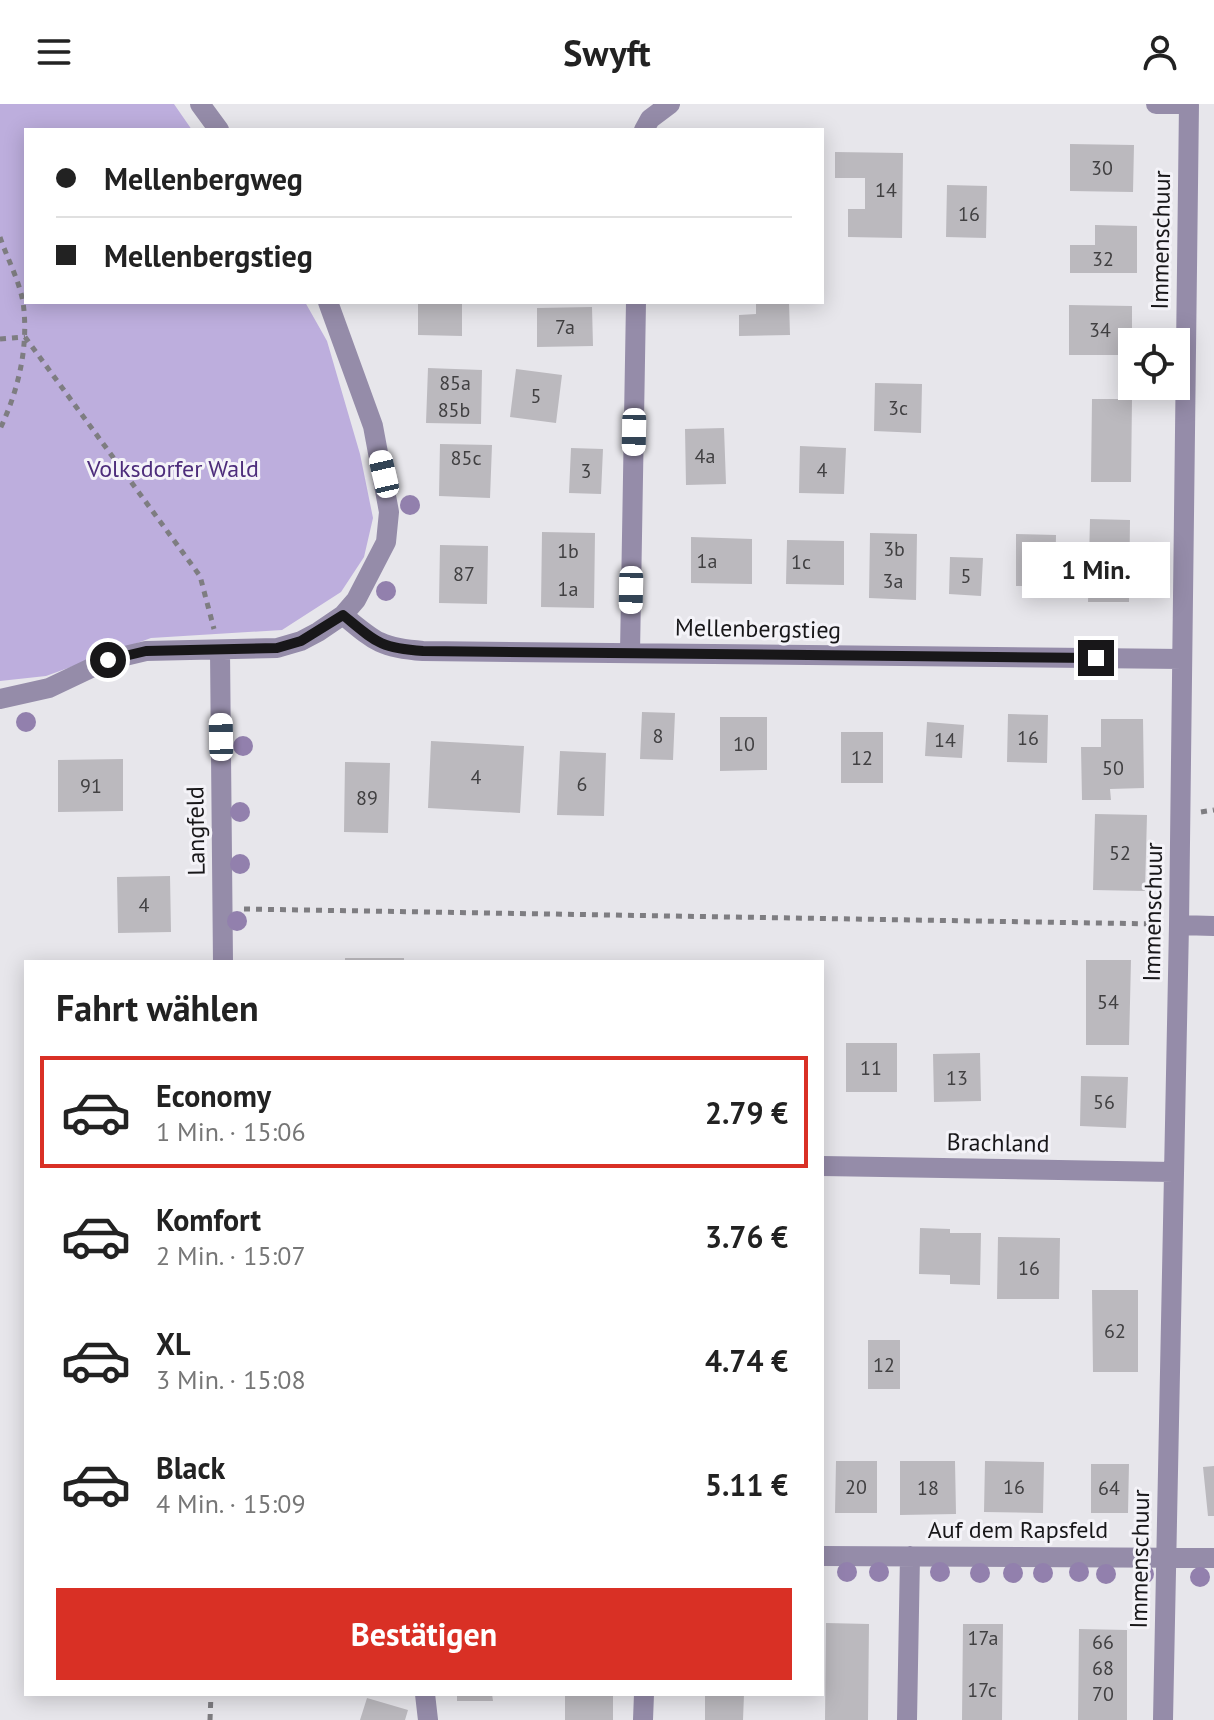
<!DOCTYPE html>
<html lang="de">
<meta charset="utf-8">
<style>
body{margin:0;font-family:"PT Sans",sans-serif;background:#f6f6f6;color:#222;height:100vh;display:flex;flex-direction:column;font-size:30px;white-space:nowrap}
*{box-sizing:border-box;margin:0}
p{font-size:26px;color:#767676}
.icon{flex:none;width:44px;height:44px;fill:none;stroke:currentColor;stroke-width:2;stroke-linecap:round;stroke-linejoin:round}
.map{position:relative;flex:1;overflow:hidden}
.panel{position:absolute;left:24px;top:856px;width:800px;height:736px;display:flex;flex-direction:column;background:#fff;border-radius:0px;box-shadow:0 4px 20px #0003}
.panel>*{flex:none}
.top-card{position:absolute;left:24px;top:24px;width:800px;height:176px;border-radius:0px;box-shadow:0 4px 20px #0003;display:grid;align-content:center;height:176px;padding:0 32px;background:#fff}
.buttons{position:absolute;left:1118px;top:224px;display:grid;gap:16px}
.buttons a{display:grid;place-items:center;width:72px;height:72px;border-radius:0px;background:#fff;box-shadow:0 4px 20px #0003;font-size:40px}
.end{position:absolute;width:36px;height:36px;margin:-18px;border:10px solid #181719;background:#fff;box-shadow:0 0 0 4px #fff}
.from{border-radius:50%}
.bubble{position:absolute;height:56px;border-radius:0px;background:#fff;box-shadow:0 4px 20px #0003;font-size:26px;font-weight:800;line-height:56px;text-align:center}
.car{position:absolute;width:24px;height:48px;margin:-24px -12px;border-radius:10px;box-shadow:0 0 6px 2px #0007;background:linear-gradient(#fff 24%,#345 0 40%,#fff 0 76%,#345 0 86%,#fff 0)}
.top-card b{display:flex;align-items:center;gap:28px;height:76px;font-size:30px}
.top-card b+b{border-top:2px solid #e0e0e0}
.top-card i{width:20px;height:20px;background:#222}
ul{padding:0;list-style:none}
li{display:flex;align-items:center;gap:24px;height:112px;margin:0 16px 12px;padding:0 16px;border:4px solid transparent;border-radius:0px}
li div{flex:1}
li b{display:block;font-size:30px}
li em{font-style:normal;font-weight:800}
li.current{border-color:#d93025}
li>.icon{width:72px;height:72px;stroke-width:1.5}
h2{padding:0 32px;font-size:36px;line-height:96px}
.cta{display:flex;gap:16px;margin-top:auto;padding:16px 32px}
.cta a{flex:1;height:92px;border-radius:0px;background:#d93025;color:#fff;font-size:32px;font-weight:800;line-height:92px;text-align:center}
header{display:flex;justify-content:space-between;align-items:center;height:104px;padding:0 32px;background:#fff;font-size:36px;font-weight:800}
.map>svg:first-child{display:block}
.green{fill:#bdaedd}
.building{fill:#bbb9be}
.lines{fill:none;stroke-linecap:round;stroke-linejoin:round}
.path{stroke:#7e7d81;stroke-width:5;stroke-dasharray:6 6;stroke-linecap:butt}
.minor{stroke:#958ca9;stroke-width:20}
.tree{fill:#9280ad}
.route{stroke:#181719;stroke-width:10}
.labels{text-anchor:middle;stroke-width:6;stroke-linejoin:round;paint-order:stroke}
.number-label{font-size:20px;fill:#414042}
.street-label{font-size:24px;fill:#181719;stroke:#f4f3f8}
.park-label{font-size:24px;fill:#4d2d7b;stroke:#f4f3f8}
</style>
<header><svg class="icon" aria-label="menu" viewBox="0 0 24 24"><path d="M4 6h16M4 12h16M4 18h16"/></svg>Swyft<svg class="icon" aria-label="person" viewBox="0 0 24 24"><circle cx="12" cy="8" r="4"/><path d="M4 21q1-7 8-7t8 7"/></svg></header>
<div class="map">
<svg width="1214" height="1616" viewBox="0 0 1214 1616">
<rect width="100%" height="100%" fill="#e7e6eb"/>
<path class="green" d="M0,0H174L192,26H26V198H305L327,237L360,350L373,414L364,453L341,488L282,526L151,534L46,572L0,577Z"/>
<path class="building" d="M1070,40L1134,41L1133,88L1070,87Z
M835,48L903,49L902,134L848,133V105H865V74H835Z
M947,81L987,82L986,134L946,133Z
M1095,121L1137,122V169H1070V141H1095Z
M418,198H462V232L418,231Z
M756,198H789L790,231L739,232V211L756,210Z
M1069,201L1132,202V251H1069Z
M592,203L593,242L537,243V204Z
M428,264L482,266L481,320L426,319Z
M516,265L562,271L556,319L510,313Z
M875,279L922,280L921,329L874,327Z
M1092,295H1132L1131,378H1091Z
M724,324L726,380L686,381L685,325Z
M440,340L492,341L490,394L439,392Z
M800,342L846,344L844,390L799,389Z
M571,344L603,345L601,390L569,389Z
M1090,415L1130,416L1129,498H1088Z
M542,428L595,429L594,504L541,503Z
M870,429L917,430L916,496L869,494Z
M1016,430L1056,431L1055,482H1016Z
M691,433L752,435V480L691,479Z
M787,436L844,437V481L786,480Z
M440,441L488,442L487,500L439,499Z
M950,453L983,454L981,492L949,490Z
M642,608L675,609L673,656L640,655Z
M1008,610L1048,611L1047,659L1007,658Z
M720,613H767V666L720,667Z
M1101,615H1143L1144,684L1110,685L1111,696H1082L1081,643H1101Z
M927,618L964,621L962,654L925,652Z
M841,628H883V679H841Z
M431,637L524,642L520,709L428,704Z
M560,647L606,649L604,712L557,711Z
M123,655V707L58,708V656Z
M345,658L390,659L388,729L344,728Z
M1095,710L1147,711L1145,787L1093,786Z
M170,772L171,828L118,829L117,773Z
M345,854H404V858H345Z
M1086,856H1131L1129,941H1086Z
M846,939H897V988H846Z
M980,949L981,997L934,998L933,950Z
M1081,972L1128,973L1126,1024L1080,1022Z
M920,1124L950,1125V1129H981L980,1181L950,1180V1171L919,1170Z
M998,1133L1060,1134L1059,1195H997Z
M1092,1186H1138V1268H1093Z
M868,1236H900V1285H868Z
M836,1357H877V1409H835Z
M900,1357H955L956,1410L900,1411Z
M985,1357L1044,1358L1043,1409L984,1408Z
M1091,1360H1129L1128,1409H1091Z
M1214,1362V1412H1208L1203,1363Z
M826,1519L869,1520L868,1616H825Z
M963,1520H1003L1002,1616H962Z
M1079,1525L1127,1526V1616H1078Z
M457,1590H492L493,1597H457Z
M565,1590H613V1616H565Z
M705,1590H744L743,1616H705Z
M367,1594L408,1606L405,1616H360Z"/>
<g class="lines">
<path class="path" d="M0,133C7,154 19,176 23,198C29,241 19,285 0,325
M25,233L200,472L214,525
M0,235L25,233
M1201,708L1214,706
M244,805L1158,820
M210,1616L211,1590"/>
<path class="minor" d="M200,0L219,26
M1156,0H1189
M644,26L650,15L670,0
M343,511C374,537 381,544 423,547L1182,555
M220,547L223,858
M630,549L636,198
M0,595L49,584L108,556L146,547L277,544L301,537L318,528L343,511L356,496L386,438L389,408L373,322L328,198
M1179,821L1214,822
M822,1062L1173,1068
M822,1452L1214,1454
M425,1590L428,1616
M643,1616L644,1590
M907,1616L910,1452
M1163,1616L1179,821L1189,0"/>
</g>
<g class="tree">
<circle cx="410" cy="401" r="10"/>
<circle cx="386" cy="487" r="10"/>
<circle cx="26" cy="618" r="10"/>
<circle cx="243" cy="642" r="10"/>
<circle cx="240" cy="708" r="10"/>
<circle cx="240" cy="760" r="10"/>
<circle cx="237" cy="817" r="10"/>
<circle cx="847" cy="1468" r="10"/>
<circle cx="879" cy="1468" r="10"/>
<circle cx="940" cy="1468" r="10"/>
<circle cx="1079" cy="1468" r="10"/>
<circle cx="980" cy="1469" r="10"/>
<circle cx="1013" cy="1469" r="10"/>
<circle cx="1043" cy="1469" r="10"/>
<circle cx="1106" cy="1470" r="10"/>
<circle cx="1144" cy="1470" r="10"/>
<circle cx="1200" cy="1473" r="10"/>
</g>
<g class="lines">
<path class="route" d="M108,556L146,547L277,544L301,537L343,511C376,538 379,544 423,547L1096,554"/>
</g>
<g class="labels">
<g class="number-label">
<text x="1102" y="71">30</text>
<text x="886" y="93">14</text>
<text x="969" y="117">16</text>
<text x="1103" y="162">32</text>
<text x="565" y="230">7a</text>
<text x="1100" y="233">34</text>
<text x="455" y="286">85a</text>
<text x="536" y="299">5</text>
<text x="898" y="311">3c</text>
<text x="454" y="313">85b</text>
<text x="705" y="359">4a</text>
<text x="466" y="361">85c</text>
<text x="822" y="373">4</text>
<text x="586" y="374">3</text>
<text x="894" y="452">3b</text>
<text x="568" y="454">1b</text>
<text x="707" y="464">1a</text>
<text x="801" y="465">1c</text>
<text x="464" y="477">87</text>
<text x="966" y="479">5</text>
<text x="893" y="484">3a</text>
<text x="568" y="492">1a</text>
<text x="658" y="639">8</text>
<text x="1028" y="641">16</text>
<text x="945" y="643">14</text>
<text x="744" y="647">10</text>
<text x="862" y="661">12</text>
<text x="1113" y="671">50</text>
<text x="476" y="680">4</text>
<text x="582" y="687">6</text>
<text x="91" y="689">91</text>
<text x="367" y="701">89</text>
<text x="1120" y="756">52</text>
<text x="144" y="808">4</text>
<text x="1108" y="905">54</text>
<text x="871" y="971">11</text>
<text x="957" y="981">13</text>
<text x="1104" y="1005">56</text>
<text x="1029" y="1171">16</text>
<text x="1115" y="1234">62</text>
<text x="884" y="1268">12</text>
<text x="856" y="1390">20</text>
<text x="1014" y="1390">16</text>
<text x="928" y="1391">18</text>
<text x="1109" y="1391">64</text>
<text x="983" y="1541">17a</text>
<text x="1103" y="1545">66</text>
<text x="1103" y="1571">68</text>
<text x="982" y="1593">17c</text>
<text x="1103" y="1597">70</text>
</g>
<g class="street-label">
<text transform="translate(1161 136) rotate(-89)" y="8">Immenschuur</text>
<text transform="translate(758 525) rotate(1)" y="8">Mellenbergstieg</text>
<text transform="translate(196 727) rotate(-91)" y="8">Langfeld</text>
<text transform="translate(1153 808) rotate(-89)" y="8">Immenschuur</text>
<text transform="translate(998 1039) rotate(1)" y="8">Brachland</text>
<text x="1018" y="1434">Auf dem Rapsfeld</text>
<text transform="translate(1140 1455) rotate(-89)" y="8">Immenschuur</text>
</g>
<g class="park-label">
<text x="173" y="373">Volksdorfer Wald</text>
</g>
</g>
</svg>
<div class="buttons">
<a><svg class="icon" aria-label="locate" viewBox="0 0 24 24"><circle cx="12" cy="12" r="6"/><path d="M12 2v4M12 18v4M2 12h4M18 12h4"/></svg></a>
</div>
<i class="end from" style="left:108px;top:556px"></i>
<i class="end" style="left:1096px;top:554px"></i>
<div class="bubble" style="left:1022px;top:438px;width:148px">1 Min.</div>
<i class="car" style="left:634px;top:328px;rotate:181deg"></i>
<i class="car" style="left:384px;top:370px;rotate:347deg"></i>
<i class="car" style="left:631px;top:486px;rotate:181deg"></i>
<i class="car" style="left:221px;top:633px;rotate:359deg"></i>
<div class="top-card">
<b><i class="from"></i>Mellenbergweg</b>
<b><i></i>Mellenbergstieg</b>
</div>
<section class="panel">
<h2>Fahrt wählen</h2>
<ul>
<li class="current"><svg class="icon" aria-label="car" viewBox="0 0 24 24"><path d="M5 17H2v-5l4-1 3-4h7l3 4 3 1v5h-3M9 17h6M6 11h13"/><circle cx="7" cy="17" r="2"/><circle cx="17" cy="17" r="2"/></svg><div><b>Economy</b><p>1 Min. · 15:06</p></div><em>2.79 €</em></li>
<li><svg class="icon" aria-label="car" viewBox="0 0 24 24"><path d="M5 17H2v-5l4-1 3-4h7l3 4 3 1v5h-3M9 17h6M6 11h13"/><circle cx="7" cy="17" r="2"/><circle cx="17" cy="17" r="2"/></svg><div><b>Komfort</b><p>2 Min. · 15:07</p></div><em>3.76 €</em></li>
<li><svg class="icon" aria-label="car" viewBox="0 0 24 24"><path d="M5 17H2v-5l4-1 3-4h7l3 4 3 1v5h-3M9 17h6M6 11h13"/><circle cx="7" cy="17" r="2"/><circle cx="17" cy="17" r="2"/></svg><div><b>XL</b><p>3 Min. · 15:08</p></div><em>4.74 €</em></li>
<li><svg class="icon" aria-label="car" viewBox="0 0 24 24"><path d="M5 17H2v-5l4-1 3-4h7l3 4 3 1v5h-3M9 17h6M6 11h13"/><circle cx="7" cy="17" r="2"/><circle cx="17" cy="17" r="2"/></svg><div><b>Black</b><p>4 Min. · 15:09</p></div><em>5.11 €</em></li>
</ul>
<div class="cta"><a>Bestätigen</a></div>
</section>
</div>
